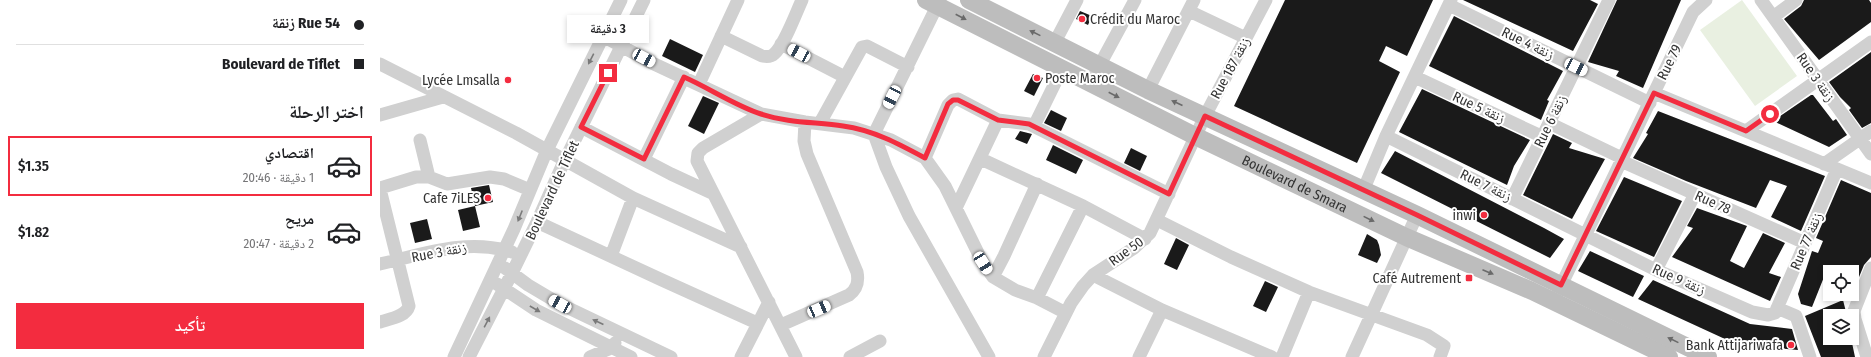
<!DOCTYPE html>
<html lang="ar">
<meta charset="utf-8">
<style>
body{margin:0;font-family:"Fira Sans Condensed","Noto Naskh Arabic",sans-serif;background:#f6f6f6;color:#202124;direction:rtl;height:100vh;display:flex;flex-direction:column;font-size:15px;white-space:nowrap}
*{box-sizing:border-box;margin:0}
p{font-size:13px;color:#757577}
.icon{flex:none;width:22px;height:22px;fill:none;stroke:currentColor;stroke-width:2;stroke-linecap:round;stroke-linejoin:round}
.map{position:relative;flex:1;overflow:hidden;direction:ltr}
.panel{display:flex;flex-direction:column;background:#fff;width:380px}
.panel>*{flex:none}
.hud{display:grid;align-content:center;height:88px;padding:0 16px;background:#fff}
.tools{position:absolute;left:1443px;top:265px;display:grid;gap:8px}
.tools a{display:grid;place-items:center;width:36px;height:36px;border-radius:0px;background:#fff;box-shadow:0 2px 6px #0003;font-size:20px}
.end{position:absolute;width:18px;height:18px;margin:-9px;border:5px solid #f32c3f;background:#fff;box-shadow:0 0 0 2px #fff}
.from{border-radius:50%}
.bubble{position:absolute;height:28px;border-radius:0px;background:#fff;box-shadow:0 2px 6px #0003;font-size:13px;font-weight:600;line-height:28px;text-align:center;direction:rtl}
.car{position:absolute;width:12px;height:24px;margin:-12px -6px;border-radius:5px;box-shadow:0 0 3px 1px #0007;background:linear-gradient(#fff 24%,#345 0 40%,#fff 0 76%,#345 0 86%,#fff 0)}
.hud b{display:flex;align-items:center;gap:14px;height:38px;font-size:15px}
.hud b+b{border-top:1px solid #e0e0e0}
.hud i{width:10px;height:10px;background:#202124}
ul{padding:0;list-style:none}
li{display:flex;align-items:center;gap:12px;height:60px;margin:0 8px 6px;padding:0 8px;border:2px solid transparent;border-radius:0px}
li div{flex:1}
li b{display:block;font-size:15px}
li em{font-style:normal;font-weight:600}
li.selected{border-color:#f32c3f}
li>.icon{width:36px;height:36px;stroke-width:1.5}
h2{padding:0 16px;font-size:18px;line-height:48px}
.primary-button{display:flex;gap:8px;margin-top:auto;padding:8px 16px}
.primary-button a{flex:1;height:46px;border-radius:0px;background:#f32c3f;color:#fff;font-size:16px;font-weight:600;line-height:46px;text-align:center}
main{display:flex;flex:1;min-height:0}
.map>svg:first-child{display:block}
.green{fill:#e9f0e1}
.building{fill:#1a1a1a}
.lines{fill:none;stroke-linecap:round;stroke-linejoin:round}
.street{stroke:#d0d0d0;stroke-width:13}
.secondary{stroke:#bdbdbd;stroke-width:18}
.oneway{fill:#6a6a6a}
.oneway2{fill:#7a7a7a}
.route{stroke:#f32c3f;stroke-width:5}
.poi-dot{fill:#f32c3f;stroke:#fff;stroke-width:1.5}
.labels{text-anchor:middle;stroke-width:4;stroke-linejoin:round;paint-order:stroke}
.poi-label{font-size:14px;fill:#333;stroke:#fff;text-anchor:end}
.street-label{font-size:14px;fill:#333;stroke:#fff}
</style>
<main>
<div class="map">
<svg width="1491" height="357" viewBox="0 0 1491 357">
<rect width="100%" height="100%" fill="#fff"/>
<path class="green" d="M1362,0L1417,76L1375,106L1320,30Z"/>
<path class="building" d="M905,0H1053L1027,56L1006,46L999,61L1020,72L977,163L854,106Z
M1083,0H1210L1218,4L1193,51Z
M1237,0H1301L1263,88L1236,76L1239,71L1208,62Z
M1424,0H1489L1491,3V22L1439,60L1404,19L1421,6Z
M700,11L712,16L708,25L696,19Z
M1074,16L1183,71L1167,100L1169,101L1161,120L1049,66Z
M290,39L323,55L315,72L282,56Z
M1491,52V123L1482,128L1469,110L1471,108L1460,97L1449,82Z
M653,74L663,78L654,96L644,91Z
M1042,89L1150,140L1134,166L1127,185L1019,132Z
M1431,95H1433L1453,121L1456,119L1467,135L1449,147L1393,121Z
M323,96L339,103L324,134L308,126Z
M671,110L687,118L681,131L664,123Z
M1278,111L1445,176L1421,231L1391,217L1407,186L1390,180L1376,208L1306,181L1253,158L1268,134L1266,133Z
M640,131L652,134L647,144L635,139Z
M1173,134L1192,143L1189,148L1225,159L1192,219L1143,195Z
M673,145L703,160L696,174L666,160Z
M751,148L767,156L760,171L744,163Z
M1015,151L1164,228L1184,239L1170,258L1001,173Z
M1244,177L1302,201L1274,257L1216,231Z
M1461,180L1491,193V257L1484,265L1472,294V272H1446L1432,307L1421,304L1418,294L1432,251L1438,253L1443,241L1436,238Z
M109,185L113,202L95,206L91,188Z
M95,206L100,227L83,231L78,210Z
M1317,208L1367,226L1350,261L1364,268L1383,233L1405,243L1389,273L1401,277L1390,301L1292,257L1313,228L1307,226Z
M47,219L52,239L35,243L30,223Z
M987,234L997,240L999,245L1001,255L997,263L978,255Z
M796,238L809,245L797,270L784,264Z
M1210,251L1264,276L1253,297L1198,271Z
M1273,280L1370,324L1412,329L1418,350L1358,345L1258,299Z
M885,281L898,287L886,312L873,306Z
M1463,300L1467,316H1450V338H1471L1475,357H1441L1425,316Z"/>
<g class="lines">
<path class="street" d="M560,0L494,134L506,167L529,216L609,357
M1381,0L1491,154
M1069,5L1270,103
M809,11L866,38
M1393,17L1416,0
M223,36L272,63L381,114L425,122L474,128L511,140L545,158L565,186L603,263L613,277L635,290L657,298L686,313
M341,36L382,56C387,57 391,57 394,54C404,46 416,13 422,0
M675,42L697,0
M401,44L465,77
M0,64L136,133L253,198L361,247
M1035,77L1163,137
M710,83L755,0
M319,84L358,0
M768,90L814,0
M1274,93L1491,183
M381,114L323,148L318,153L317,161L416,357
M0,115L63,97
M440,123L482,47L487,46L528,67
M1169,123L1242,158
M654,126L682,69
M201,127L291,174L332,193
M1366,131L1491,42
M1006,136L1276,270L1372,312L1388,315L1395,313L1457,169
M40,140L49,177
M545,158L568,105L573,100L578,99L618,120L649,124L789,194
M264,159L304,77
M601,159L703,206L765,239
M1241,161L1425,243
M1444,164L1491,131
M0,188L36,177H49L67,184L110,177L124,179L150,190
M0,189L29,306C26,317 9,319 0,322
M983,191L1006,136L1071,0
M1132,199L1229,0
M576,208L618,120
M777,220L851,257L929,292L1047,335L1064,346L1060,357
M157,222L282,280L377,323
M231,256L253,198
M0,264C44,254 87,238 132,252
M125,268L148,285L180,304L291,357
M1276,270L1315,194
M713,275L782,310L892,357
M613,277L624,256L657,184
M117,284L156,310L251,357
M1178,292L1313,12L1326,0
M657,298L703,206
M1397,308L1416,316L1430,357
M401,325L469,295C477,289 479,282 477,272L427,154L424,141L425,122
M74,357L134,229L167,150L241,0
M89,357L132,273L157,222L182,166L264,0
M210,357L231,348L235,343
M361,357L389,302
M470,357L500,341
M664,357L691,303L703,286L713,275L754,248L770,233L825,116L886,0
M759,357L782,310
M902,357L929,292
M972,357L1037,215
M1487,357L1475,319L1474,311L1491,268"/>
<g class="secondary">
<path id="s1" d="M546,0L815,136L1026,237L1152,291L1289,357"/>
<path d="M589,0L768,90L1037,215L1328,357"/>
</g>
</g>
<defs><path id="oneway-solid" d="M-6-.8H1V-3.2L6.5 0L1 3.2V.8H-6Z"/></defs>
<g class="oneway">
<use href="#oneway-solid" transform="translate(581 17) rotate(27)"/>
<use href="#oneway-solid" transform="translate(655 33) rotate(-154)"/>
<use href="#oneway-solid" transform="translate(734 95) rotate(27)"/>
<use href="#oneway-solid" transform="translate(797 103) rotate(-156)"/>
<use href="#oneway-solid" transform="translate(989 219) rotate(26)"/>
<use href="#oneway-solid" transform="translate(1108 272) rotate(23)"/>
<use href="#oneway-solid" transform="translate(1293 340) rotate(-154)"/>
</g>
<g class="oneway2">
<use href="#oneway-solid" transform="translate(211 59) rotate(117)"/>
<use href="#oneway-solid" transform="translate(140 216) rotate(112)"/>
<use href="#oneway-solid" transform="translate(155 309) rotate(30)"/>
<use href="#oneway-solid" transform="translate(107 322) rotate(-62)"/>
<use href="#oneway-solid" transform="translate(218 322) rotate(-155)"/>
</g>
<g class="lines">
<path class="route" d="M228,73L201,127L264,159L304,77C329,88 356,106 381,114C408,123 436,122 463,126C493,130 519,144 545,158L568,104L573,100H578L618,120L649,124L789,194L825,116L1037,215L1181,285L1274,93L1366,131L1390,114"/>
</g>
<g class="poi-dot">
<circle cx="702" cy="19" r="4"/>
<circle cx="657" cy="78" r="4"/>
<circle cx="128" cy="80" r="4"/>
<circle cx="108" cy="198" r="4"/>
<circle cx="1104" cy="215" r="4"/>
<rect x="1085" y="274" width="8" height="8" rx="2"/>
<circle cx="1411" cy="345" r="4"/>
</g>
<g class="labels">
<g class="poi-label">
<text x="710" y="24" text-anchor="start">Crédit du Maroc</text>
<text x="665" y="83" text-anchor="start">Poste Maroc</text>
<text x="120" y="85">Lycée Lmsalla</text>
<text x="100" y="203">Cafe 7iLES</text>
<text x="1096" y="220">inwi</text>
<text x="1081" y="283">Café Autrement</text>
<text x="1403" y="350">Bank Attijariwafa</text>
</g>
<g class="street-label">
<text transform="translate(1148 43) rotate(26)" y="5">Rue 4 زنقة</text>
<text transform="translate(1289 62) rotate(-64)" y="5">Rue 79</text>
<text transform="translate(850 68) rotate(-62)" y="5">Rue 187 زنقة</text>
<text transform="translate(1436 77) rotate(55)" y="5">Rue 3 زنقة</text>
<text transform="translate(1099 107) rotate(25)" y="5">Rue 5 زنقة</text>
<text transform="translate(1170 121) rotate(-64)" y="5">Rue 6 زنقة</text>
<text dy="5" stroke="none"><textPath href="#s1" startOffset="412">Boulevard de Smara</textPath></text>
<text transform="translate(1106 185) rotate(26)" y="5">Rue 7 زنقة</text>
<text transform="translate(172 190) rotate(-65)" y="5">Boulevard de Tiflet</text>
<text transform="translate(1333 202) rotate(24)" y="5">Rue 78</text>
<text transform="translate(1426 241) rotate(-67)" y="5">Rue 77 زنقة</text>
<text transform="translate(746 251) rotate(-36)" y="5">Rue 50</text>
<text transform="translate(59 252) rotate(-11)" y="5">Rue 3 زنقة</text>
<text transform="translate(1299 279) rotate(24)" y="5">Rue 9 زنقة</text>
</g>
</g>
</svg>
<div class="tools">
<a><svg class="icon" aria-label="locate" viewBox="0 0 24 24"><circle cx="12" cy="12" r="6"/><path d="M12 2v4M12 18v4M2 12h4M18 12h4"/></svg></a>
<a><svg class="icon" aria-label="layers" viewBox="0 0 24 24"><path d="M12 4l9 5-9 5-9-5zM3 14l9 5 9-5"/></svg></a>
</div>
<i class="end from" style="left:1390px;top:114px"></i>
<i class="end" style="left:228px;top:73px"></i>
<div class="bubble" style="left:187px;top:15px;width:82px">3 دقيقة</div>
<i class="car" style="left:419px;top:53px;rotate:298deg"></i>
<i class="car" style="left:264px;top:58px;rotate:118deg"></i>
<i class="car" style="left:1196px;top:67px;rotate:116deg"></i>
<i class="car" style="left:512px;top:97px;rotate:207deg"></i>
<i class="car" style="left:603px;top:263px;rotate:148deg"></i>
<i class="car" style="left:180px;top:304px;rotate:299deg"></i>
<i class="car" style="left:439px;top:309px;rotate:67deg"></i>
</div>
<section class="panel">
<div class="hud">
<b><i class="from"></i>Rue 54 زنقة</b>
<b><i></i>Boulevard de Tiflet</b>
</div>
<h2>اختر الرحلة</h2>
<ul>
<li class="selected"><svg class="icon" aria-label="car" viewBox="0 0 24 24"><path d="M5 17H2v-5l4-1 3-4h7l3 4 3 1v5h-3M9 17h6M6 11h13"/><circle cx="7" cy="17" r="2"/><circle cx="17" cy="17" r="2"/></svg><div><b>اقتصادي</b><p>1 دقيقة · 20:46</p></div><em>$1.35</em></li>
<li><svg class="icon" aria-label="car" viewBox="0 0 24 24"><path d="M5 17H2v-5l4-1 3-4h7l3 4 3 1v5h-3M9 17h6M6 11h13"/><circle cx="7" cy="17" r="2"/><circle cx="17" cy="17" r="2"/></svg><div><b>مريح</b><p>2 دقيقة · 20:47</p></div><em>$1.82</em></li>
</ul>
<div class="primary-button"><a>تأكيد</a></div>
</section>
</main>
